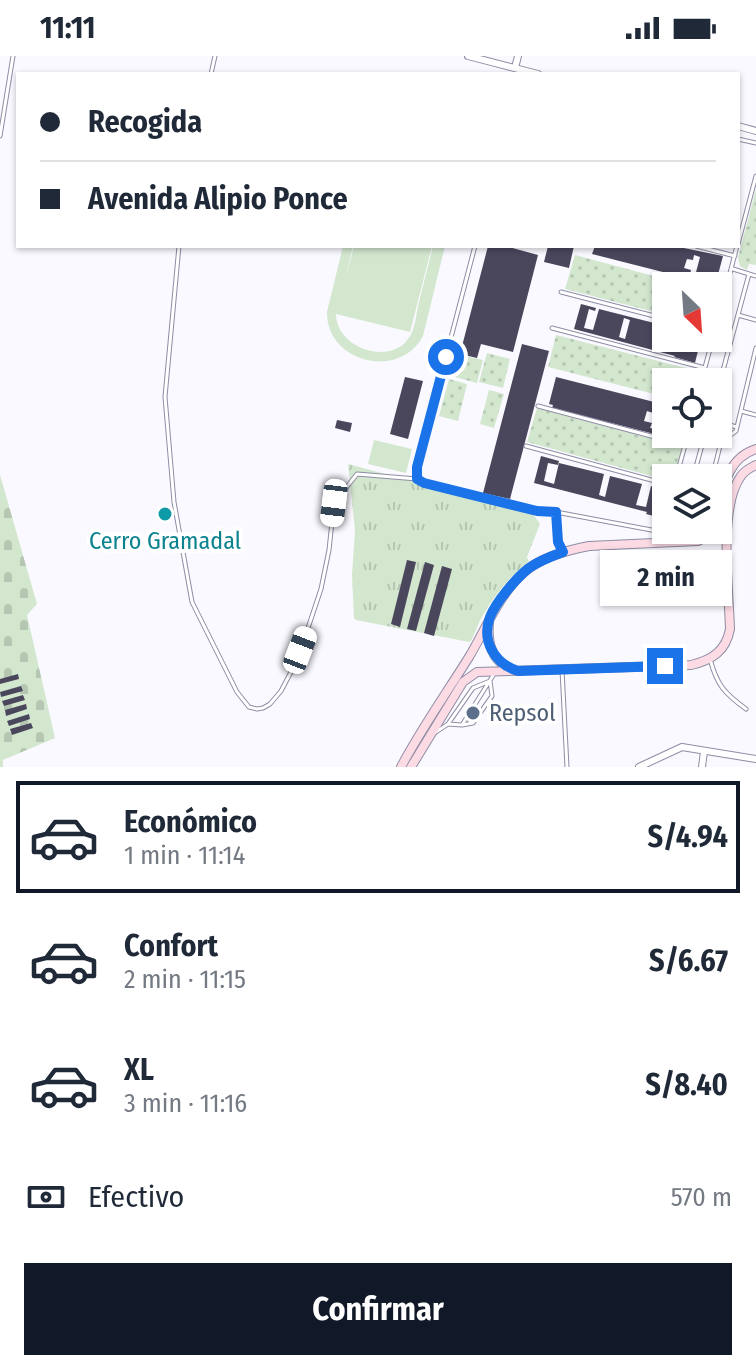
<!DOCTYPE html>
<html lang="es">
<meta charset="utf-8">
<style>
body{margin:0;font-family:"Fira Sans Condensed",sans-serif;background:#f6f6f7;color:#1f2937;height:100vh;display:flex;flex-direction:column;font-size:30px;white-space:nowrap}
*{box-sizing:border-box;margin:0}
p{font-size:26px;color:#747a83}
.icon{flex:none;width:44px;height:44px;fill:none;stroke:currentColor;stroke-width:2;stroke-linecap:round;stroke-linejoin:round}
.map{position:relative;height:711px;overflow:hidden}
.sheet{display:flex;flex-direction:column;background:#fff;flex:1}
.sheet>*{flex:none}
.hud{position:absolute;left:16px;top:16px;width:724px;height:176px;border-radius:0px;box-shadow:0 2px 6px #0004;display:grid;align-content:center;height:176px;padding:0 24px;background:#fff}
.needle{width:52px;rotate:155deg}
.fabs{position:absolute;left:652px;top:216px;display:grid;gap:16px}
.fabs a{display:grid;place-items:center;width:80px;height:80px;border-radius:0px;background:#fff;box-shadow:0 2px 6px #0004;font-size:40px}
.end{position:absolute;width:36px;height:36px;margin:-18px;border:10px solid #1a73e8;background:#fff;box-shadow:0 0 0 4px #fff}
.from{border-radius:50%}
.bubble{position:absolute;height:56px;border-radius:0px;background:#fff;box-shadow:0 2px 6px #0004;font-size:26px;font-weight:700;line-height:56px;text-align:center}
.car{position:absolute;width:24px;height:48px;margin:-24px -12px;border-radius:10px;box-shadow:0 0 6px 2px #0007;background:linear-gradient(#fff 24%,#345 0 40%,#fff 0 76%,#345 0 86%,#fff 0)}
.hud b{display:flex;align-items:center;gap:28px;height:76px;font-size:30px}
.hud b+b{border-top:2px solid #e0e1e3}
.hud i{width:20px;height:20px;background:#1f2937}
ul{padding:14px 0 0;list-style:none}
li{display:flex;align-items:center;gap:24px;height:112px;margin:0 16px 12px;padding:0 8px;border:4px solid transparent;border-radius:0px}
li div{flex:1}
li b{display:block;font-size:30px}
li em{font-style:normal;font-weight:700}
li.active{border-color:#111827}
li>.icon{width:72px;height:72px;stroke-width:1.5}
.pay{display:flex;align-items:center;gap:20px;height:88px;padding:0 24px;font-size:30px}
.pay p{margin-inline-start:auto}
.action{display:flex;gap:16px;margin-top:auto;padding:16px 24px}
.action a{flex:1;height:92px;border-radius:0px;background:#111827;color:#fff;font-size:32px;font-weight:700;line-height:92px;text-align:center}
.status{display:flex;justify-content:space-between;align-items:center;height:56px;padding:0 40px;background:#fff;direction:ltr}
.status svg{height:22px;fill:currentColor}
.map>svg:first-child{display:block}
.grass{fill:url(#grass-tufts)}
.cemetery{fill:url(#cemetery-stones)}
.park{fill:url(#park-dots)}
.pitch{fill:#d3e7cf}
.building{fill:#4a475d;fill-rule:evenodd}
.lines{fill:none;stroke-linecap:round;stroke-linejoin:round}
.service-casing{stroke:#8f8da5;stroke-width:5}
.minor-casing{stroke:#8f8da5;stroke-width:8}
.secondary-casing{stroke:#8f8da5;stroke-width:10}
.service{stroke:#fff;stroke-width:3}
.minor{stroke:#fff;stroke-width:6}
.secondary{stroke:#fcdbe5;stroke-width:8}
.route{stroke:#1a73e8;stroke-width:10}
.culture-dot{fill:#0f9aa8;stroke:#fff;stroke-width:3}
.service-dot{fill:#5c6f8a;stroke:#fff;stroke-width:3}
.labels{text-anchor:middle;stroke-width:8;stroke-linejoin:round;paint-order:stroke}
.culture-label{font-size:24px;fill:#0d838f;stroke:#fff}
.service-label{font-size:24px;fill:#4e5e75;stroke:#fff;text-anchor:start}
</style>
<div class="status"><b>11:11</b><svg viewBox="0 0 49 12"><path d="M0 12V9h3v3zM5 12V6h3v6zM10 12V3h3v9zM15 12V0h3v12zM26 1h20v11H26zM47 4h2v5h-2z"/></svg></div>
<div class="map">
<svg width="756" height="711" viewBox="0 0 756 711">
<defs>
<pattern id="grass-tufts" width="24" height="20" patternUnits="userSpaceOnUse" patternTransform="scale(2)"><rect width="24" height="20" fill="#d3e7cf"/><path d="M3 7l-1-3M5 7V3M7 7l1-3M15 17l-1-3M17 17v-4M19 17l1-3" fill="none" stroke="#b5c6b2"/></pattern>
<pattern id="cemetery-stones" width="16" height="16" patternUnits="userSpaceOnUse" patternTransform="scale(2)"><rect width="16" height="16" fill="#d3e7cf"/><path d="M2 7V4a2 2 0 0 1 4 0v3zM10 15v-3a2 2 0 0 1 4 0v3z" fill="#b5c6b2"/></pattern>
<pattern id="park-dots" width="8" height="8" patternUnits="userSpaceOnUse" patternTransform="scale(2)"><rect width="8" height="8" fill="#d3e7cf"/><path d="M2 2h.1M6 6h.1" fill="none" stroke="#b5c6b2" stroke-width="1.8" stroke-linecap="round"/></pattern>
</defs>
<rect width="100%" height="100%" fill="#f9f9ff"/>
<path class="grass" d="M348,408L533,458L540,468L527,501L529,506C509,520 494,540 482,561C478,568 475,577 471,585L469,586L356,564L354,562L352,519L355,474Z"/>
<path class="cemetery" d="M0,419L37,548L27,559L55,682L3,704V711H0Z"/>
<path class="park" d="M756,133V209L749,208L747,214L740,210L738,202Z
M575,199L691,230H666V259L565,233Z
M556,279L702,316L699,326H666V341L548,311Z
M487,297L510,303L503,332L479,326Z
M456,298L483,304L477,327L451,320Z
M449,323L467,328L458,365L439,360Z
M489,334L504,338L494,372L480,368Z
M537,352L682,391L674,422H666V424L527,386Z"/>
<path class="pitch" d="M343,190H353L345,223L354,190H432L410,276L336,258C336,293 393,311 410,280C415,272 416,260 418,250C423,230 428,210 433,190H445L423,280C399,325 326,306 327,256Z
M374,384L412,393L406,417L368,408Z"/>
<path class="building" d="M488,190H505L538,199L513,296L481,288L477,302L460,298Z
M548,190H574L569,212L544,206Z
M595,190H674L723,200L715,230H709L706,229V227L592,198ZM694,199L700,201L695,220L690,219L691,214L684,212L687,203L693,204Z
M581,248L596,252L595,255L589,253L584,272L593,274L599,253L666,270L667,282L664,293L673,295L676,282H701L695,307L674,301L675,300L574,273ZM624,262L630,264L625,283L619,281Z
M522,288L549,295L510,443L483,437Z
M405,321L423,325L408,383L390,378Z
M556,321L666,349V378H676L674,383L552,352L553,349L549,348ZM654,352L661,354L655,373L650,372L652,367L644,365L647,355L653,357Z
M337,364L352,367L350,376L335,372Z
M541,400L559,405L558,409L548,407L544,425L554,428L559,407L604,418L599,439L605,441L610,420L642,428L636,449L646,451L651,430L654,431L655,428L662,430L654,460L646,458L647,456L534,427Z
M407,504L416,506L400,571L391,568Z
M425,506L434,509L416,575L407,573Z
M442,510L452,513L434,580L424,577Z
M18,618L19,623L0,628V623Z
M21,630L23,635L1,641L0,636Z
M23,639L25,644L4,650L2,645Z
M26,648L27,653L6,660L5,654Z
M29,658L30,663L9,670L7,665Z
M31,667L33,672L12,679L10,673Z"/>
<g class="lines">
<defs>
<path id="service" d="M211,18L215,0
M0,80L13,0
M738,83L756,87
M738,188L756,120
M179,190L165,341L174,446L192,546L237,636L249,651L257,653L263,652L270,648L281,635L291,616L308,572L321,533L329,494L334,447L357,418L417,423L424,427L537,455L556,456L558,486L563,496
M696,190L735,200
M733,213L756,220
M561,236L666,263
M738,259L756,264
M718,263L737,190
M552,272L705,312
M701,326L713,282
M718,333L749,218
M538,350L685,389
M741,355L756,359
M718,366L737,371
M707,378L726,383
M526,390L666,428
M676,422L688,378
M693,422L705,378
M712,422L721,386L736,375L756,292
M417,423V411L475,190
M556,456L662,476L672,477L678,474
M662,476L666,460
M710,603C717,629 724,637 746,653
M562,614L567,711
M448,668L473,632L490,625L492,640L473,667L462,669
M436,676L448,668L462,669L494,618"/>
<path id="minor" d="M468,0L538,18
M515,12L518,0
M738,70L756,75
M639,711L682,691L756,703
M702,711L704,695"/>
<path id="secondary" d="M718,454C724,429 728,402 756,393
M489,567C487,588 492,606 513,614
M401,711C421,673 446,638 469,601C487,571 499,537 527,514C544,500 568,494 589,490L698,485L706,481L711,474
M411,711L463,626L477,616L691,609C712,604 726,595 730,573C729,534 718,451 741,420C745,414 750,412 756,409"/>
</defs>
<use href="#service" class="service-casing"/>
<use href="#minor" class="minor-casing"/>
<use href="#secondary" class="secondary-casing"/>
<use href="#service" class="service"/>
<use href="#minor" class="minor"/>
<use href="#secondary" class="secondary"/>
</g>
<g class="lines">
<path class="route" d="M446,301L417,411V423L424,427L537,455L556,456L558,486L563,496C552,500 539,505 529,512C516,522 496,546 490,561C481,585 495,608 518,615L665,610"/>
</g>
<circle class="culture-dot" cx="165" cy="458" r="8"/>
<circle class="service-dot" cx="473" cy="657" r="8"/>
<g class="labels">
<g class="culture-label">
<text x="165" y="493">Cerro Gramadal</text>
</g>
<g class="service-label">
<text x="489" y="665">Repsol</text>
</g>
</g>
</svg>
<div class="fabs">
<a><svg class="needle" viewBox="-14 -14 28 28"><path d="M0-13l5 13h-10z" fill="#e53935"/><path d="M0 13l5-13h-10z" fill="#747a83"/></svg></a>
<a><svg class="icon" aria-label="locate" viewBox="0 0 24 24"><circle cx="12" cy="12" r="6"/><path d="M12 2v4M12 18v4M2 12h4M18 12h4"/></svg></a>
<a><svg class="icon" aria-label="layers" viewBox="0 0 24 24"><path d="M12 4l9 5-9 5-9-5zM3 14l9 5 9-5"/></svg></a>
</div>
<i class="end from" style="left:446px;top:301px"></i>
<i class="end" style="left:665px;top:610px"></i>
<div class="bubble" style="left:600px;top:494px;width:132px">2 min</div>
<i class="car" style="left:334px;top:447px;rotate:187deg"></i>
<i class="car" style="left:300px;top:594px;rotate:21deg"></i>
<div class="hud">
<b><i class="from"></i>Recogida</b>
<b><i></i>Avenida Alipio Ponce</b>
</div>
</div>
<section class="sheet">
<ul>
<li class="active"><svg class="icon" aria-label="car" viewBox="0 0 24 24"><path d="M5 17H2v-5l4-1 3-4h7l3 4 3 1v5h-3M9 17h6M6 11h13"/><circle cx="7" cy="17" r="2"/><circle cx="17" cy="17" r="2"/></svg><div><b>Económico</b><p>1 min · 11:14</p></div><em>S/4.94</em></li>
<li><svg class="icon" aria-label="car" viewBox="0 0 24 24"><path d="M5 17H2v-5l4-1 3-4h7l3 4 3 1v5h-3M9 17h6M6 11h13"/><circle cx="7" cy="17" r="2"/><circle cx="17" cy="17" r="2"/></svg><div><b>Confort</b><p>2 min · 11:15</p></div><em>S/6.67</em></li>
<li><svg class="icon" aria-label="car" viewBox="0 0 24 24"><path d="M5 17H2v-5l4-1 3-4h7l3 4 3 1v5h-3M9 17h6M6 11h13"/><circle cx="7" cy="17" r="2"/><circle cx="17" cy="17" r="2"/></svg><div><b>XL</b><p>3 min · 11:16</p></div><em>S/8.40</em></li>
</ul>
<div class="pay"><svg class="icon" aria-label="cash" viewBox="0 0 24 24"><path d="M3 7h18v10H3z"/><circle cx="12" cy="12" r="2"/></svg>Efectivo<p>570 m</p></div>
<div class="action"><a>Confirmar</a></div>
</section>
